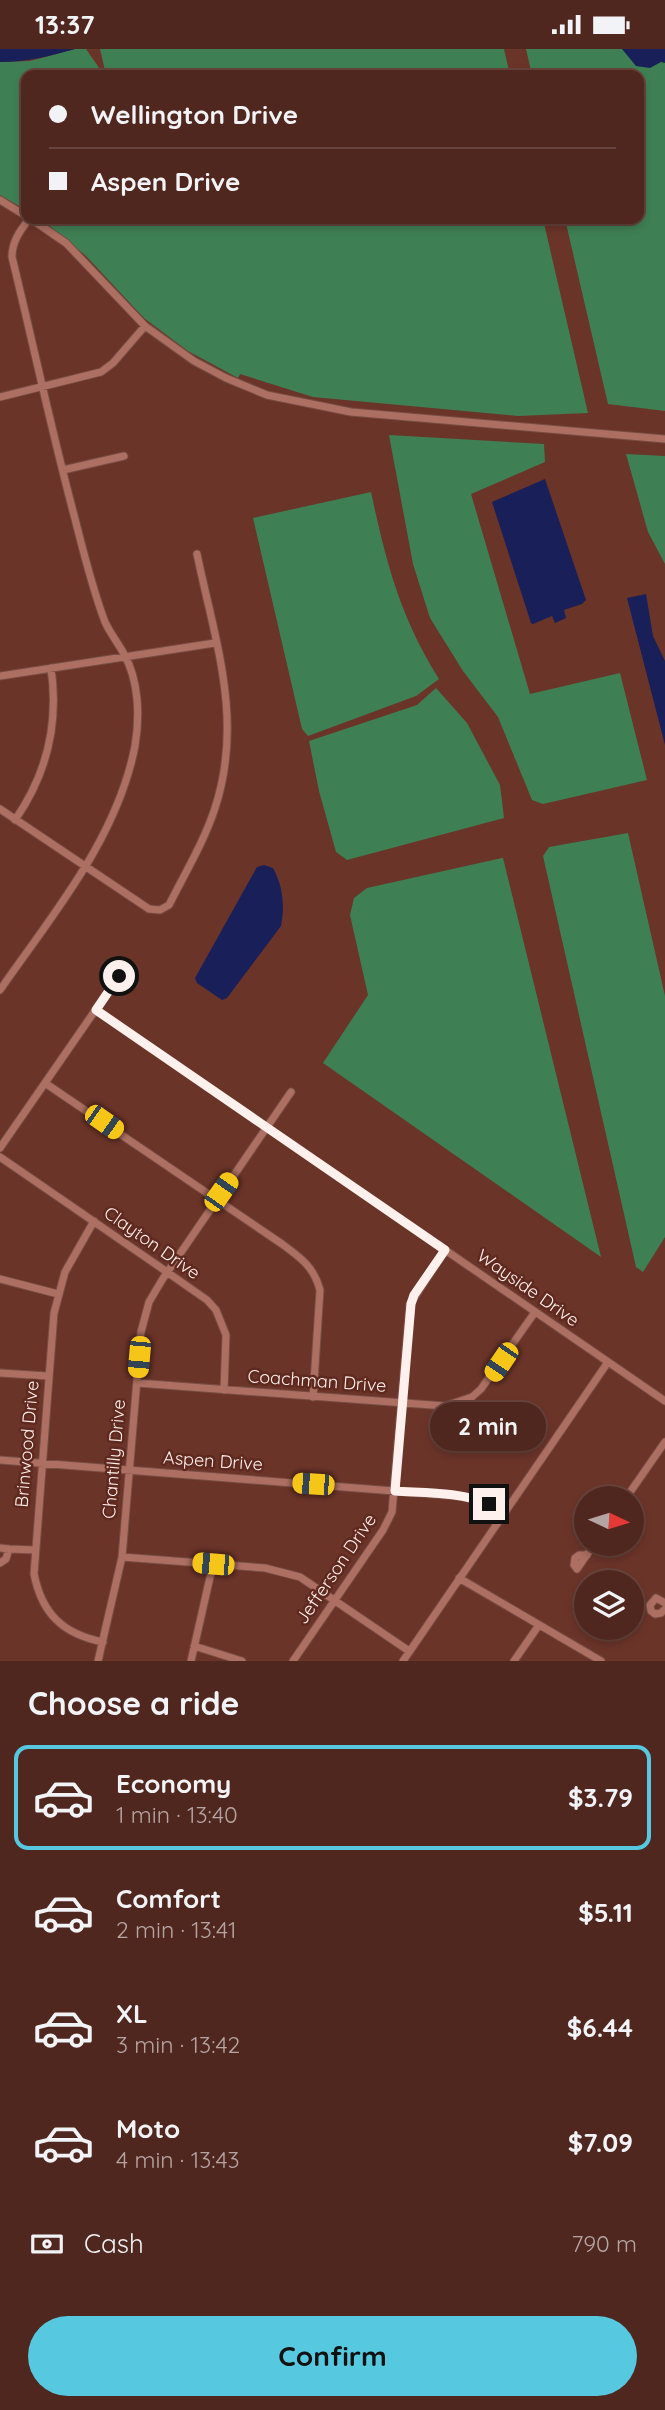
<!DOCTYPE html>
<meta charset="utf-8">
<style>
body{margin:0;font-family:Quicksand,sans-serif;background:#5a332c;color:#f1f3f6;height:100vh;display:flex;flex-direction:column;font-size:26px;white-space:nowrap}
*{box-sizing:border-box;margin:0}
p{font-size:23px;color:#b4a5a4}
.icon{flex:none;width:38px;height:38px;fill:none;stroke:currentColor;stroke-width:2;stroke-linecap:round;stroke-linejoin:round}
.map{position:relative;height:1612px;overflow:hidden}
.side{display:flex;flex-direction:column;background:#50271f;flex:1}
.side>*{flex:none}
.banner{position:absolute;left:21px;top:21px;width:623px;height:154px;border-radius:14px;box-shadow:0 4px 10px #0003,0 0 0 2px #67443d;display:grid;align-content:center;height:154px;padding:0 28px;background:#50271f}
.needle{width:46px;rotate:94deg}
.tools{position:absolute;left:574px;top:1437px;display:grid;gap:14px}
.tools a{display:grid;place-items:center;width:70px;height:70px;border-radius:50%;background:#50271f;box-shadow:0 4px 10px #0003,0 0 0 2px #67443d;font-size:35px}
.end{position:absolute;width:32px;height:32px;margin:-16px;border:9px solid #fef0ed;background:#111;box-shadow:0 0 0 4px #111}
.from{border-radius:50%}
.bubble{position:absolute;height:49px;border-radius:24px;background:#50271f;box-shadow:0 4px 10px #0003,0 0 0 2px #67443d;font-size:23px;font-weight:800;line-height:49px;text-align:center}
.car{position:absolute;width:21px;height:42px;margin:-21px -10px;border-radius:9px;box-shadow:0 0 5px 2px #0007;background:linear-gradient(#f5c518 24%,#345 0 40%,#f5c518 0 76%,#345 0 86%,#f5c518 0)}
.banner b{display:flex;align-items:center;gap:24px;height:66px;font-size:26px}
.banner b+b{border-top:2px solid #67443d}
.banner i{width:18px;height:18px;background:#f1f3f6}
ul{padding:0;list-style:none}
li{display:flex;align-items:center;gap:21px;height:105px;margin:0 14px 10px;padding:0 14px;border:4px solid transparent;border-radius:14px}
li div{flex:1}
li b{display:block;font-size:26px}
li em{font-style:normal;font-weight:800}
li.selected{border-color:#56c9e0}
li>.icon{width:63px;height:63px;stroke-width:1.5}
h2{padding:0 28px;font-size:32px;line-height:84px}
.pay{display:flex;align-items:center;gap:18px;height:77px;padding:0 28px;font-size:26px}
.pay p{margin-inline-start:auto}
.primary-button{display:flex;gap:14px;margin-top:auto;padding:14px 28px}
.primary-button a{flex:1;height:80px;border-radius:42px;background:#56c9e0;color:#111;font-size:28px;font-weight:800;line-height:80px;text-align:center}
.status{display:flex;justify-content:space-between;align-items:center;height:49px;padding:0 35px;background:#50271f;direction:ltr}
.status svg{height:19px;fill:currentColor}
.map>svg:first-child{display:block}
.green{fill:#3f7f54}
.water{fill:#191f59}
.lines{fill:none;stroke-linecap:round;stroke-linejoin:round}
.minor-casing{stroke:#774d44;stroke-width:9}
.minor{stroke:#ad6f62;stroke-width:7}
.route{stroke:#fef0ed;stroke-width:9}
.labels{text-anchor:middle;stroke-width:5;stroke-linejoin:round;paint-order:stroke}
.street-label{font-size:18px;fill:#fef0ed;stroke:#5f291f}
</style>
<div class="status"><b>13:37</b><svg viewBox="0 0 49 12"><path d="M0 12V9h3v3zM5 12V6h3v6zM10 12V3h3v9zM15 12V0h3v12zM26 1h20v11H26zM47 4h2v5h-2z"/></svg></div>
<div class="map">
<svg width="665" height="1612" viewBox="0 0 665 1612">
<rect width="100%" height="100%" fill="#6b3429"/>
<path class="green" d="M75,0H86L104,26H26V161L0,146V13L30,12Z
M100,0H504L510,26H106Z
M526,0H665V362L608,355L565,170H639V26H532Z
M41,170H543L588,364L518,367L313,348L240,325L238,329L188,302L144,269L86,207Z
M389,386L544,395L545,413L471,445L530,645L620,624L647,731L543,755L532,751L498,668L463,622L430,569L413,515Z
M626,405L665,407V515L648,483Z
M371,443C386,513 400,568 439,630L416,647L308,687L302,680L253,469Z
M436,639L467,674L500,736L504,769L347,811L336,803L319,742L309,692L417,656Z
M628,784L665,947V1188L643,1223L636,1218L543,807L549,798Z
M502,809H503L601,1208L323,1014L368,946L350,866L354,849L367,839Z"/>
<path class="water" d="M0,0H75C50,7 27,13 0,13Z
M622,0H665V14L661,13L650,19L636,17Z
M545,430L586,551L582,555L564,561L566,569L555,574L552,567L533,575L531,574L492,453Z
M646,545L653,587L665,612V696L627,549Z
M264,816L273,819C283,837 285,857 281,877L227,949L222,951L197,934L195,929L257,818Z"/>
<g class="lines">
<defs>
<path id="minor" d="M0,151L26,167
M31,170L66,194L145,277L194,312L226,329L267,346L351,363L665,390
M0,348L101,323L113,314L145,277
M63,421L124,407
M0,627L215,594
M0,760L149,860L160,861L169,856C185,824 204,793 215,759C244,671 215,592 197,505
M15,771C47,725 59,674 51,619
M0,941C52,866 117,790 135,697C140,667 139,632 124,605C118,594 110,584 105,573C92,539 83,501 74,466C51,380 33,294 12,208C12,192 20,182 29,170
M96,961L665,1352
M45,1034L282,1195C301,1209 314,1218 320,1241L313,1348
M0,1099L119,927
M0,1108L167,1223L207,1251L216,1261L226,1286L224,1341
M94,1172L65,1223L54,1264L34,1525C42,1565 63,1585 103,1593
M0,1230L58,1245
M0,1324L48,1327
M137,1334L445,1357L472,1348L481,1340L535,1263
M0,1411L458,1447L479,1451L504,1464
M626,1449L665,1393
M0,1499L9,1500L6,1510L0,1514
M9,1500L35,1501
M122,1508L265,1519L300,1528L409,1602
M577,1520L595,1494
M577,1520L574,1516L575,1509L579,1506H587
M459,1529L601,1612
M665,1554L656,1549L650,1556L651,1562L655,1565L661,1564L665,1560
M194,1597L242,1612
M98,1612L122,1508L141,1283L149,1253L162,1231L291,1043
M191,1612L213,1515
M293,1612L383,1481L392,1463L410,1255L445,1201
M403,1612L608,1313
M514,1612L539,1576"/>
</defs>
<use href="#minor" class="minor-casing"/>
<use href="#minor" class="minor"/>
</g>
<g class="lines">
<path class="route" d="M119,927L96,961L445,1201L414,1246L411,1255L395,1442C426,1444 461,1443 489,1455"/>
</g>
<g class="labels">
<g class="street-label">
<text transform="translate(152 1194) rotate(35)" y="6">Clayton Drive</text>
<text transform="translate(528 1239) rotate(35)" y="6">Wayside Drive</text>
<text transform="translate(317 1332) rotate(4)" y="6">Coachman Drive</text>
<text transform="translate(27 1395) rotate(-85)" y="6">Brinwood Drive</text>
<text transform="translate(114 1410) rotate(-85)" y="6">Chantilly Drive</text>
<text transform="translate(213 1412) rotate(4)" y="6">Aspen Drive</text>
<text transform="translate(336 1520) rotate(-56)" y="6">Jefferson Drive</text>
</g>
</g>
</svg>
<div class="tools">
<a><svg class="needle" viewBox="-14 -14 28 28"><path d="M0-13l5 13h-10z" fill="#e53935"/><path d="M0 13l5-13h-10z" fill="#b4a5a4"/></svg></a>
<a><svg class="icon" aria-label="layers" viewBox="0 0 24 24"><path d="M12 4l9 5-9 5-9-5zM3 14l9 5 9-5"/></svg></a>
</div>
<i class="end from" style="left:119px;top:927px"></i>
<i class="end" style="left:489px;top:1455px"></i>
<div class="bubble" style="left:430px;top:1353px;width:116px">2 min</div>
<i class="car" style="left:104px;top:1073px;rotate:125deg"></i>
<i class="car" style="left:221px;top:1143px;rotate:35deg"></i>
<i class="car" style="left:139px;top:1308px;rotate:185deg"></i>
<i class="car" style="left:501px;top:1313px;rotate:214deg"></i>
<i class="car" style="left:313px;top:1435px;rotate:274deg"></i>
<i class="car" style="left:213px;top:1515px;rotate:275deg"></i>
<div class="banner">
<b><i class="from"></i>Wellington Drive</b>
<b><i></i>Aspen Drive</b>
</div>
</div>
<section class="side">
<h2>Choose a ride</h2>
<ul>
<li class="selected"><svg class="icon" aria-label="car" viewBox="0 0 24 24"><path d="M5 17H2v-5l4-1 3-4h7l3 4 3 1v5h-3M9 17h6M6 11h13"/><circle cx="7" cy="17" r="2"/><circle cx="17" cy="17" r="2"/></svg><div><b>Economy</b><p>1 min · 13:40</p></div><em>$3.79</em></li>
<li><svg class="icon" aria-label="car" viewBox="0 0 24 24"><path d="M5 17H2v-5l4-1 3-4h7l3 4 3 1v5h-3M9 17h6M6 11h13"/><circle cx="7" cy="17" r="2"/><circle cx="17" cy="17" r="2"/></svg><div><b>Comfort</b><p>2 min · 13:41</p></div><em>$5.11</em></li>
<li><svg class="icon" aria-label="car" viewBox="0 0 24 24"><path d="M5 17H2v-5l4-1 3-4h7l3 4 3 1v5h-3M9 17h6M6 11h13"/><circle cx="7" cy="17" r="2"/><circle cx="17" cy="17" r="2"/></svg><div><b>XL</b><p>3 min · 13:42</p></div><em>$6.44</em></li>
<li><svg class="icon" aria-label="car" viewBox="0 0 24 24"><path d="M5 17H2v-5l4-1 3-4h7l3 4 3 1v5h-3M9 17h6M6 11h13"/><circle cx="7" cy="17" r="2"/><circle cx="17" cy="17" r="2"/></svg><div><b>Moto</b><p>4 min · 13:43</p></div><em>$7.09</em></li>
</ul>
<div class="pay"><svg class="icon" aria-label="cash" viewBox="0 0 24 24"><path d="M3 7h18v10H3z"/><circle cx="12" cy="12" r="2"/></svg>Cash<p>790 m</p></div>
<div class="primary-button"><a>Confirm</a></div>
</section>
